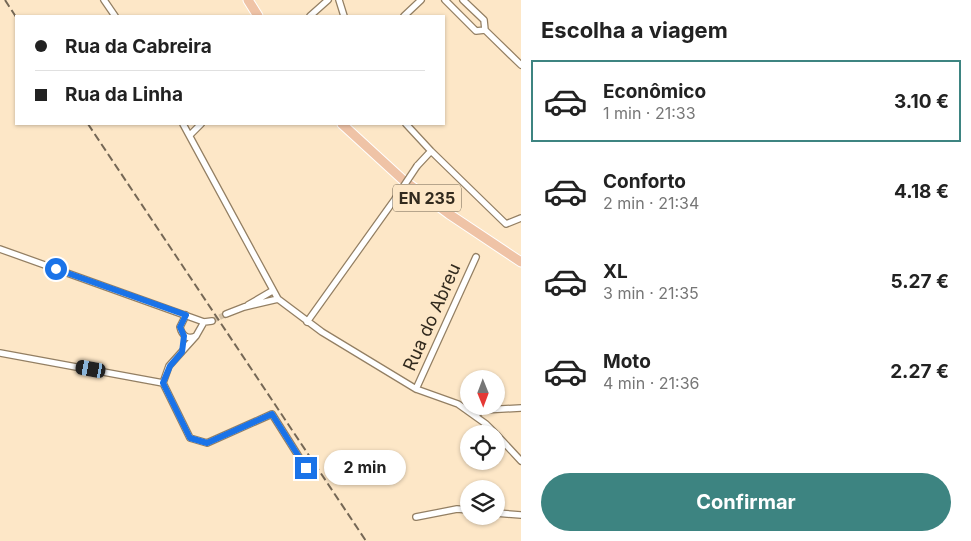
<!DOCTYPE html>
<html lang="pt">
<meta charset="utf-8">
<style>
body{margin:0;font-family:Inter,sans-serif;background:#f2f2f2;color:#222;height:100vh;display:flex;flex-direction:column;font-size:19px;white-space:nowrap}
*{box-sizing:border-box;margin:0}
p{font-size:16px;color:#767676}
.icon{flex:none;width:28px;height:28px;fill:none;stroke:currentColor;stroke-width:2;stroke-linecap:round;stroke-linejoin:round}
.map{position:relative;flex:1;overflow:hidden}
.details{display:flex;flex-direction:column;background:#fff;width:450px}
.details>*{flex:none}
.guide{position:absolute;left:15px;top:15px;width:430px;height:110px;border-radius:0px;box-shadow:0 1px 4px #0004;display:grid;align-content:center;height:110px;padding:0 20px;background:#fff}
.needle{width:32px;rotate:179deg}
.controls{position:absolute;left:460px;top:370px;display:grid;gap:10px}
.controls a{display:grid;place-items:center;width:45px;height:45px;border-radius:50%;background:#fff;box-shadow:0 1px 4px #0004;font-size:25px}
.end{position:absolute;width:22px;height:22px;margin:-11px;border:6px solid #1a73e8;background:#fff;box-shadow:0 0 0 2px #fff}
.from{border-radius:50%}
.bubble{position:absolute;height:35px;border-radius:18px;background:#fff;box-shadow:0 1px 4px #0004;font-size:16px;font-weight:700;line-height:35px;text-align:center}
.car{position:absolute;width:15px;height:30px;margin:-15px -8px;border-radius:6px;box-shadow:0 0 4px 1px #0007;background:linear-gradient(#222 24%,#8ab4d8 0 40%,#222 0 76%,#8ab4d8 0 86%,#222 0)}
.guide b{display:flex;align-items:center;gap:18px;height:48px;font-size:19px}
.guide b+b{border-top:1px solid #e0e0e0}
.guide i{width:12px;height:12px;background:#222}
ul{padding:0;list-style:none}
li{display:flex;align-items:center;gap:15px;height:82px;margin:0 10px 8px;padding:0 10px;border:2px solid transparent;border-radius:0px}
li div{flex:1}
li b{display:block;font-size:19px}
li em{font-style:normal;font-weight:700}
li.current{border-color:#3d8481}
li>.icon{width:45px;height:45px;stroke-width:1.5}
h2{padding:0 20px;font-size:22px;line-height:60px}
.action{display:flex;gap:10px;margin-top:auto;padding:10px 20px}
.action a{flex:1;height:58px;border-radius:30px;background:#3d8481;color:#fff;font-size:20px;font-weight:700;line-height:58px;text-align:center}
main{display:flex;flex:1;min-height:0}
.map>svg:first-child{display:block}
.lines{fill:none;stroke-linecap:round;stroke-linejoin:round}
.minor-tunnel{stroke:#d4c1a5;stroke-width:5.5;stroke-dasharray:5.5 3;stroke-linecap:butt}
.minor-casing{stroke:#937f63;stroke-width:8}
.primary-casing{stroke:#fff;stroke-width:11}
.minor{stroke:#fff;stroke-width:5.5}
.primary{stroke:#efc3a6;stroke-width:9}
.rail{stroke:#756856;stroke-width:2;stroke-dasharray:8 4;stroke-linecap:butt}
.minor-bridge-casing{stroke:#937f63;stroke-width:8;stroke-linecap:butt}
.minor-bridge{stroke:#fff;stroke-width:5.5}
.route{stroke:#1a73e8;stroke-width:6}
.labels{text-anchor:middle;stroke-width:5;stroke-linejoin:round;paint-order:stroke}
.shield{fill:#fde7c7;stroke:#6f6351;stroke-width:1}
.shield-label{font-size:16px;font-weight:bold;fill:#322a1e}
.street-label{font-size:18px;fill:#322a1e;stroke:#fde7c7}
</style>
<main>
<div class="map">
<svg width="521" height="541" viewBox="0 0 521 541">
<rect width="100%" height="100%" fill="#fde7c7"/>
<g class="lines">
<path class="minor-tunnel" d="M212,321L226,314"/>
<defs>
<path id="minor" d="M104,0L115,16
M339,0L344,16
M445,0L476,31L485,30L484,20L463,0
M310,16L328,0
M404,16L421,0
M485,30L521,65
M183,124L278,299L322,332L416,389L458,404L486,424L496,434
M406,124L431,151L506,224L521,218
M190,135L201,124
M417,166L431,151
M0,249L204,322L212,321
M248,305L272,291
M226,314L244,307L278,299
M186,315L180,327C182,336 188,340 196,336L204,322
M307,322L395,199
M196,336L169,366L163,383L190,438L207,443L272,414L306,468
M0,353L163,383
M416,389L476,257
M474,415L484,410L521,408
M496,434L521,461
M496,513L521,515
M416,517L457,509L469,510"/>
<path id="primary" d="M248,0L258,16
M342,124L402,179L449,214L521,262"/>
</defs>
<use href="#minor" class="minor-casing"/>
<use href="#primary" class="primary-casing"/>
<use href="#minor" class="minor"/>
<use href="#primary" class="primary"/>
<path class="rail" d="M5,0L16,17
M88,124L366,541"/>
<defs>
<path id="minor-bridge" d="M395,199L417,166"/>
</defs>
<use href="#minor-bridge" class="minor-bridge-casing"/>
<use href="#minor-bridge" class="minor-bridge"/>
</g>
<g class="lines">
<path class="route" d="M56,269L186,315L180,327L184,336L182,352L170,366L163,383L190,438L207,443L272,414L306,468"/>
</g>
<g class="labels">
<rect class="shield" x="393" y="184.5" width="68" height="27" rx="4"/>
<g class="shield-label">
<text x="427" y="204">EN 235</text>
</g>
<g class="street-label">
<text transform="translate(432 317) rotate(-66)" y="6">Rua do Abreu</text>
</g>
</g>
</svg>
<div class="controls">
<a><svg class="needle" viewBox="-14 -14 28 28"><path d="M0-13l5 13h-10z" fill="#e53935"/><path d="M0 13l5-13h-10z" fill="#767676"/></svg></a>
<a><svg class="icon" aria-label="locate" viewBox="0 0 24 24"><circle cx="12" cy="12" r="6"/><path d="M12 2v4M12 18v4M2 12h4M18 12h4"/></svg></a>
<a><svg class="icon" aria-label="layers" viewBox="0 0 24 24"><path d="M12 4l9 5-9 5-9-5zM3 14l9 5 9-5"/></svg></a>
</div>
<i class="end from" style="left:56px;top:269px"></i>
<i class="end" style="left:306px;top:468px"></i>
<div class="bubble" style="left:324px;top:450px;width:82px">2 min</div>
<i class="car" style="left:91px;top:369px;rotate:280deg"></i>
<div class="guide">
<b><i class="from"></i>Rua da Cabreira</b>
<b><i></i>Rua da Linha</b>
</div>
</div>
<section class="details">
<h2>Escolha a viagem</h2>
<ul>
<li class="current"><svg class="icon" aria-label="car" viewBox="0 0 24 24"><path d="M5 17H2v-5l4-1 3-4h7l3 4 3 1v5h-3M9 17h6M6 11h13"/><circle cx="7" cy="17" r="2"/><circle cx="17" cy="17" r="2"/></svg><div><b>Econômico</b><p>1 min · 21:33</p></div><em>3.10 €</em></li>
<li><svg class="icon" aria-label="car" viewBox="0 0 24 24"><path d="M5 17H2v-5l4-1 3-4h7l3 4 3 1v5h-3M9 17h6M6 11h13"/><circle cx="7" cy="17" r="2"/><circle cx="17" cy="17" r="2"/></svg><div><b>Conforto</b><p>2 min · 21:34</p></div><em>4.18 €</em></li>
<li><svg class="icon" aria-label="car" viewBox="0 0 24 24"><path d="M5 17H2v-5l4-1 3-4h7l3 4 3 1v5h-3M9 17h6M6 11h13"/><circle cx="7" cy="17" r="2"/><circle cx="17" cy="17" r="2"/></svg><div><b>XL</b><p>3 min · 21:35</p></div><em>5.27 €</em></li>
<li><svg class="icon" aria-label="car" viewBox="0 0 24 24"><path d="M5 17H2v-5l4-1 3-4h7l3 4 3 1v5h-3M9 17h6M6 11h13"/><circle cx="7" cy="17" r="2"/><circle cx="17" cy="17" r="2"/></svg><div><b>Moto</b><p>4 min · 21:36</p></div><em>2.27 €</em></li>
</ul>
<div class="action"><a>Confirmar</a></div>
</section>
</main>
